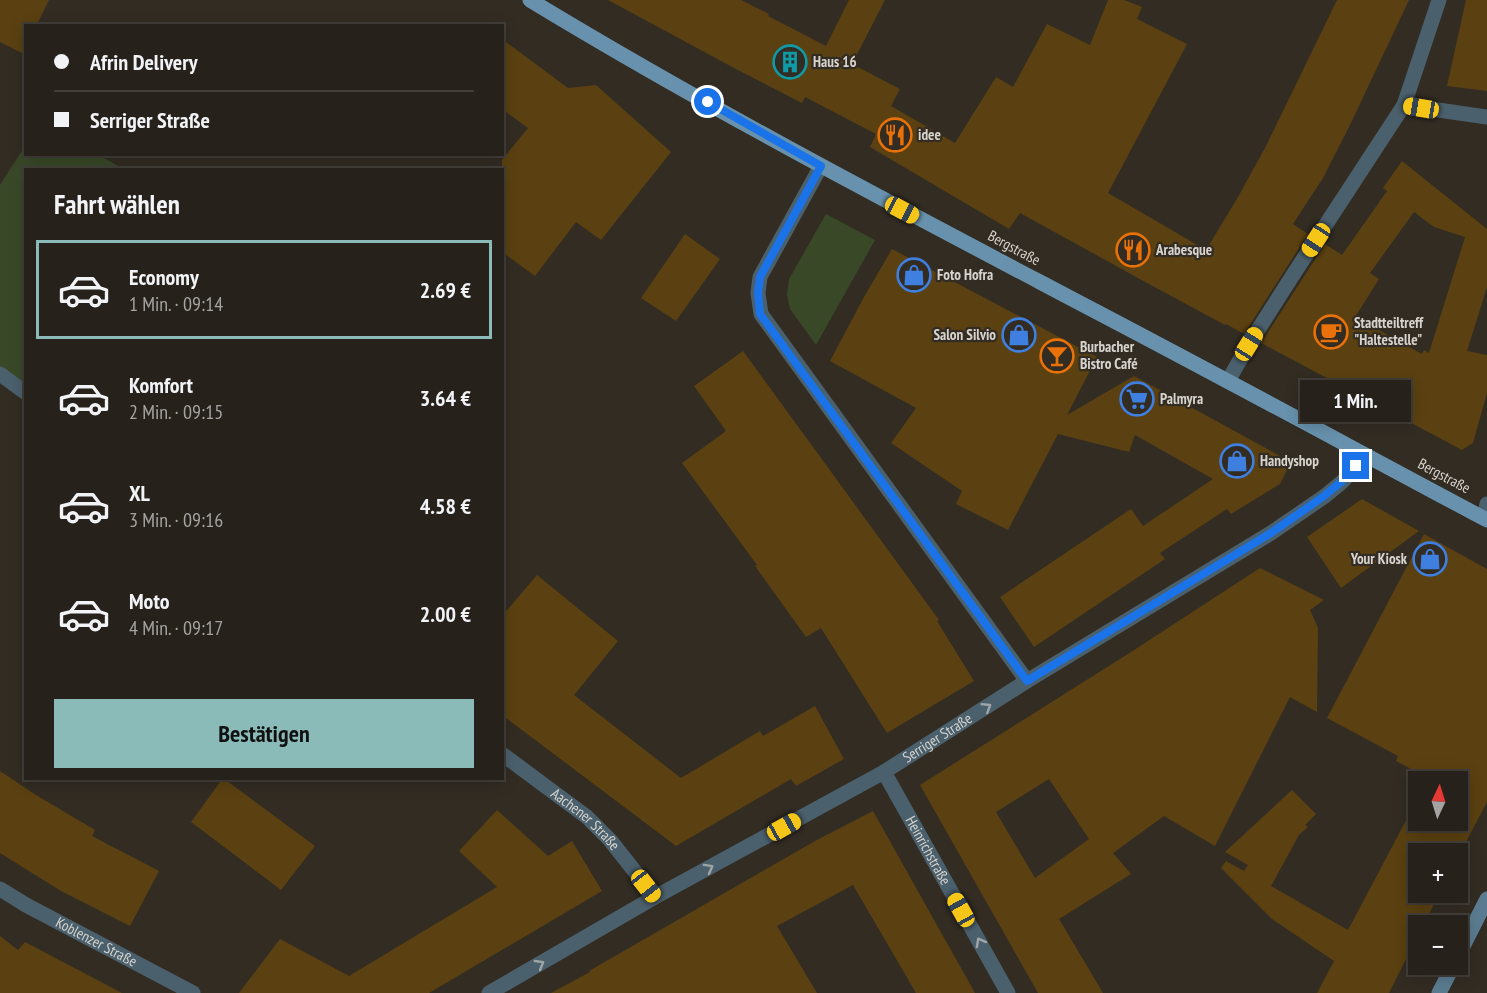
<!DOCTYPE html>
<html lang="de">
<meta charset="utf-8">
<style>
body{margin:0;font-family:"PT Sans Narrow",sans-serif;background:#2e2923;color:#f1f3f6;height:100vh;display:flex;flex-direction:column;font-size:22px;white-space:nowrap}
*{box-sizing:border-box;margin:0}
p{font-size:20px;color:#a4a3a2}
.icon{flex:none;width:33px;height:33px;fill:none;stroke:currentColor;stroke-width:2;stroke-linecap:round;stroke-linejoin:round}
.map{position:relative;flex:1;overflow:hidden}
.details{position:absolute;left:24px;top:168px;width:480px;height:612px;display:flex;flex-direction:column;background:#26211a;border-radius:0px;box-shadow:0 3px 15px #0003,0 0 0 2px #423e39}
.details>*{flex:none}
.hud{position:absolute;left:24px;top:24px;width:480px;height:132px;border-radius:0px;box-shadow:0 3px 15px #0003,0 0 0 2px #423e39;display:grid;align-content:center;height:132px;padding:0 30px;background:#26211a}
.needle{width:39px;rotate:4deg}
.controls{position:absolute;left:1408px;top:771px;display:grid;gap:12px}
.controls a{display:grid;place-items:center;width:60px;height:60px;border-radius:0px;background:#26211a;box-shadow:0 3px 15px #0003,0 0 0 2px #423e39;font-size:30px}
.end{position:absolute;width:27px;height:27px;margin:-14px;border:8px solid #1a73e8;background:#fff;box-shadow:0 0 0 3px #fff}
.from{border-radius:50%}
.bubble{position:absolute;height:42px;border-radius:0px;background:#26211a;box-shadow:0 3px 15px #0003,0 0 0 2px #423e39;font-size:20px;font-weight:700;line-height:42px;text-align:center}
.car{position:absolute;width:18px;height:36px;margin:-18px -9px;border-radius:8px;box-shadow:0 0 4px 2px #0007;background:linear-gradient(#f5c518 24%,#345 0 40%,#f5c518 0 76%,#345 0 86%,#f5c518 0)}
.hud b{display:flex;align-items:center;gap:21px;height:57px;font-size:22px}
.hud b+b{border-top:2px solid #423e39}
.hud i{width:15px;height:15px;background:#f1f3f6}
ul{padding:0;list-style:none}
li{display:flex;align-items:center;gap:18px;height:99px;margin:0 12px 9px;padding:0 18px;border:3px solid transparent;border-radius:0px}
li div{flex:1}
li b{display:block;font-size:22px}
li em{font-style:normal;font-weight:700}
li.on{border-color:#8bbbb9}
li>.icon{width:54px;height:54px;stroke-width:1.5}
h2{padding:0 30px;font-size:27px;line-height:72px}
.cta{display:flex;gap:12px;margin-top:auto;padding:12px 30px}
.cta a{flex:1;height:69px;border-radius:0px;background:#8bbbb9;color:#111;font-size:24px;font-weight:700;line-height:69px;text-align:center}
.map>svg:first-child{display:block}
.green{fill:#394928}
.building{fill:#5b4111;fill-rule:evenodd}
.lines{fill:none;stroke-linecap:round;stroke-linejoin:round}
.street{stroke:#4b606d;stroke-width:15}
.secondary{stroke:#5b7c90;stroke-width:15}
.primary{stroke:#6791ac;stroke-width:15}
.oneway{stroke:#9fa5a7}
.route{stroke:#1a73e8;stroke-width:8}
.labels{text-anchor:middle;stroke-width:4.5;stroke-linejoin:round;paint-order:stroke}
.poi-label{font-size:15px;font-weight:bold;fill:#d7d3cd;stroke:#322c23;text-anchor:start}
.street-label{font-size:15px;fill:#d7d3cd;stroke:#322c23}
</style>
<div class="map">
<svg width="1487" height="993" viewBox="0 0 1487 993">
<rect width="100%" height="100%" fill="#322c23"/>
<path class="green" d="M25,146L26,154L98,155L124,169L26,170L25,393L0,374V185Z
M826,214L875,240L816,345L790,309L787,295L789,279Z"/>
<path class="building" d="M0,0H49L36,26H26V46L22,53L0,42Z
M608,0H741L769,14L768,16L826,46L849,0H885L852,64L900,89L891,106L955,143L996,77L1013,87L1047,24L1090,45L1108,0H1124L1142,7L1137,19L1187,44L1108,193L1206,250L1238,197L1265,148L1337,0H1409L1350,125L1323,178L1293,224L1308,234L1244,334L1226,324L1225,325L1147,283L1020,213L1009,229L870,147L876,134L805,97L802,103L736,69Z
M1466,0H1487V91L1447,86Z
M502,39L568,88L596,85L671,152L601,240L576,222L535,276L502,252V160L528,128L502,109Z
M1402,161L1487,229V287L1467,351L1487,355V393L1473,443L1462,450L1261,343L1325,244L1342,255L1387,191L1383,188ZM1414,212L1434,227L1465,237L1429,353L1424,350L1422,354L1355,317L1379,279L1370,273Z
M685,234L720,259L676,321L641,298Z
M892,249L1097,357L1067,415L1134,376L1291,462L1280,484L1231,514L1227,509L1160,553L1165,559L1034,647L1000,597L1131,509L1143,526L1213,479L1135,435L1129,452L1058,434L1008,530L956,504L962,491L891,443L916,408L830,361L864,297Z
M743,351L939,620L937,621L974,681L887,733L821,628L806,637L755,566L757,565L682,463L726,431L694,386Z
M1362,499L1419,531L1341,588L1307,537Z
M1424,534L1487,569V802L1458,857V854H1419V892H1440L1423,926H1419V933L1389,993H1317L1334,961L1272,919L1221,868L1226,861L1244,871L1248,865L1225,852L1292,790L1316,814L1305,825L1308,827L1299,835L1271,886L1348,930L1419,796V820H1458V782H1426L1428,778L1396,761L1398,756L1327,718Z
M1260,568L1324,600L1310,610L1318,628L1317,712L1290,697L1215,846L1164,816L1113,853L1131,874L1059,919L1103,993H1038L920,785L1131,652ZM1049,779L1089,839L1035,878L996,812Z
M537,575L618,641L574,695L681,778L760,731L763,736L815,706L844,759L796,786L791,779L676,846L502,715V616Z
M0,771L36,795L95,830L92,836L159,871L130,926L61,891L0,853Z
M223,778L315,846L281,890L191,822Z
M497,810L548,856L572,841L602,891L429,993H239L280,939L349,976L497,887L459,851Z
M873,811L975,993H916L853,885L777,926L817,993H551L590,972L589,971L815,841Z
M0,936L18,950L25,942L122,993H0Z"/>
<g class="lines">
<g class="street">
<path d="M1404,105L1487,117"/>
<path d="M821,166L760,277L758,293L761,314L1027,681"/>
<path d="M0,374L26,393"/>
<path d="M1228,381L1249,344L1291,278L1404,105L1439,0"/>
<path d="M1484,518L1487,504"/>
<path id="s1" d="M502,754L587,817L610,840L655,897"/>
<path id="s2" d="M884,772L1008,993"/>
<path id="s3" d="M0,889L26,905L193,993"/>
<path id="s4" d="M489,993L655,897L884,772L1027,681L1271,533L1325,496L1342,482L1366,456"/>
</g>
<path class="secondary" d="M1458,956L1487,899
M1439,993L1454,964"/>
<path class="primary" d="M530,0C708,108 892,204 1076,301C1214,373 1350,447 1487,520"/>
</g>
<defs><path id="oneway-chevron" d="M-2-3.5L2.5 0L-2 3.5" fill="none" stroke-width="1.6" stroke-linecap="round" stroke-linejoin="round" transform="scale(1.5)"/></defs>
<g class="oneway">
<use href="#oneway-chevron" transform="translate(987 707) rotate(-32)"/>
<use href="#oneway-chevron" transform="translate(709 868) rotate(-29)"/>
<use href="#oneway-chevron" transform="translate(980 942) rotate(-119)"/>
<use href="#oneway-chevron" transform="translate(540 964) rotate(-30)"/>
</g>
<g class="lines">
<path class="route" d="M708,102L821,166L760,277L758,293L760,314L1027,681L1271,533L1324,496L1341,482L1356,466"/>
</g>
<defs>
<symbol id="building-ring" viewBox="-11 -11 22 22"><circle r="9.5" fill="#322c23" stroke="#0f9aa8" stroke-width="1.5"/><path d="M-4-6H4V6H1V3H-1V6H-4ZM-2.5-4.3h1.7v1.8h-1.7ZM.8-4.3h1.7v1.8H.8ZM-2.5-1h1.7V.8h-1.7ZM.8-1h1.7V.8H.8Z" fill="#0f9aa8"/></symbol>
<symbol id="restaurant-ring" viewBox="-11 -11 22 22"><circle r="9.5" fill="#322c23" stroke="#e8710a" stroke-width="1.5"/><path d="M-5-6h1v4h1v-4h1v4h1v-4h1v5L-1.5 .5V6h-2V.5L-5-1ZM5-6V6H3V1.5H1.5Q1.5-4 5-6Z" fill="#e8710a"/></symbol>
<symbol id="shop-ring" viewBox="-11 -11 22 22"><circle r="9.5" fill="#322c23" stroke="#3f7fe0" stroke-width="1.5"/><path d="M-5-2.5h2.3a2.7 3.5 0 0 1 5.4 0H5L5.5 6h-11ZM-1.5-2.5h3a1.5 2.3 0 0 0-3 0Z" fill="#3f7fe0"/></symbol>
<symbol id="cafe-ring" viewBox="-11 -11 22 22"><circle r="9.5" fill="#322c23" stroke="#e8710a" stroke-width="1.5"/><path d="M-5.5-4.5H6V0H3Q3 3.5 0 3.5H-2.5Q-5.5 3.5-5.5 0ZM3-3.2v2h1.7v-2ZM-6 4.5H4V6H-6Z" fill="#e8710a"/></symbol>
<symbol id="bar-ring" viewBox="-11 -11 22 22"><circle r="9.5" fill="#322c23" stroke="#e8710a" stroke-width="1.5"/><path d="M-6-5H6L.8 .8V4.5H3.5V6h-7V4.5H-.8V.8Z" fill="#e8710a"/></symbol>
<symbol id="supermarket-ring" viewBox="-11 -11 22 22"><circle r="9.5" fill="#322c23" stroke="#3f7fe0" stroke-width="1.5"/><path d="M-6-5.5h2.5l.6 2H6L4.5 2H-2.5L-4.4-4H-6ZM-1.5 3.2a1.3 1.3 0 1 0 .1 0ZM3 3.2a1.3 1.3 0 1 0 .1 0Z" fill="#3f7fe0"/></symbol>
</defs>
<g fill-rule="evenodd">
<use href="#building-ring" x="771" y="43" width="38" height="38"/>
<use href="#restaurant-ring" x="876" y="116" width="38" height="38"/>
<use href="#restaurant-ring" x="1114" y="231" width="38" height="38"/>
<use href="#shop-ring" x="895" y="256" width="38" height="38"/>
<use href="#cafe-ring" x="1312" y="313" width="38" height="38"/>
<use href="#shop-ring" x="1000" y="316" width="38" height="38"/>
<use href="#bar-ring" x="1038" y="337" width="38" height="38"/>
<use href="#supermarket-ring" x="1118" y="380" width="38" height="38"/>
<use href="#shop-ring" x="1218" y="442" width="38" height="38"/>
<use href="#shop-ring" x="1411" y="540" width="38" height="38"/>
</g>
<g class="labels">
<g class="poi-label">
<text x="813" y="67">Haus 16</text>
<text x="918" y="140">idee</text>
<text x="1156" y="255">Arabesque</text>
<text x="937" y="280">Foto Hofra</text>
<text x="1354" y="328">Stadtteiltreff<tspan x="1354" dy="17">"Haltestelle"</tspan></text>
<text x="996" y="340" text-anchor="end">Salon Silvio</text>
<text x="1080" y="352">Burbacher<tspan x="1080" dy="17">Bistro Café</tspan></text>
<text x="1160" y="404">Palmyra</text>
<text x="1260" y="466">Handyshop</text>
<text x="1407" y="564" text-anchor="end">Your Kiosk</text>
</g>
<g class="street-label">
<text transform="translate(1014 248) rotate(28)" y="5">Bergstraße</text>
<text transform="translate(1444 476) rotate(28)" y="5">Bergstraße</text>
<text dy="5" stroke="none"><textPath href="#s4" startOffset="516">Serriger Straße</textPath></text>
<text dy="5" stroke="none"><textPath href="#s1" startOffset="106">Aachener Straße</textPath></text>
<text dy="5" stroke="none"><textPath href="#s2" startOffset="90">Heinrichstraße</textPath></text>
<text dy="5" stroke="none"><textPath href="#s3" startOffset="110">Koblenzer Straße</textPath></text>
</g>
</g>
</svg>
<div class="controls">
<a><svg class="needle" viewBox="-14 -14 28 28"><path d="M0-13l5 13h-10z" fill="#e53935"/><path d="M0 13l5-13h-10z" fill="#a4a3a2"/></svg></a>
<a>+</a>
<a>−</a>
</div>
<i class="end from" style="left:708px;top:102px"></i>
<i class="end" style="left:1356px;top:466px"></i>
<div class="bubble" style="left:1300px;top:380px;width:111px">1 Min.</div>
<i class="car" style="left:1421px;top:108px;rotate:279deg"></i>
<i class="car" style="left:902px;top:210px;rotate:118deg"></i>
<i class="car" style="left:1316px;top:240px;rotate:213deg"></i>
<i class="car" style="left:1249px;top:344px;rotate:32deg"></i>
<i class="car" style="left:784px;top:827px;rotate:61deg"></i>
<i class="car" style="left:646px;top:886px;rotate:142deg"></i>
<i class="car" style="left:961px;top:910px;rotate:331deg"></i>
<div class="hud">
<b><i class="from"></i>Afrin Delivery</b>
<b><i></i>Serriger Straße</b>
</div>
<section class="details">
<h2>Fahrt wählen</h2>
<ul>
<li class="on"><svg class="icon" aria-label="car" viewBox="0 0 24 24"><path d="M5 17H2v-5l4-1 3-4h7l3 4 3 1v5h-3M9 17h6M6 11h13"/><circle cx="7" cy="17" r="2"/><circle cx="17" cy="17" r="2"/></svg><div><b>Economy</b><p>1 Min. · 09:14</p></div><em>2.69 €</em></li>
<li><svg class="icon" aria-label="car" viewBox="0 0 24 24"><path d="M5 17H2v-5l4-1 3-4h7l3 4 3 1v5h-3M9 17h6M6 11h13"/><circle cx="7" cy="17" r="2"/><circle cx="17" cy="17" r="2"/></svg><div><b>Komfort</b><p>2 Min. · 09:15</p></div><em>3.64 €</em></li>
<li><svg class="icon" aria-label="car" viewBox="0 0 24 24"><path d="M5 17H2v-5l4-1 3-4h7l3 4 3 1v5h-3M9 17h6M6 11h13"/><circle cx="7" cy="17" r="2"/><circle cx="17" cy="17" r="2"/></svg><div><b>XL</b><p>3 Min. · 09:16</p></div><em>4.58 €</em></li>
<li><svg class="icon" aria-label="car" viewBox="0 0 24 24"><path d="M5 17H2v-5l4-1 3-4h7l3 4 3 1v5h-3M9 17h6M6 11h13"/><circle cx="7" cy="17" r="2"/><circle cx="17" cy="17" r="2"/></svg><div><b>Moto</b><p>4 Min. · 09:17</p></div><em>2.00 €</em></li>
</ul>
<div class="cta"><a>Bestätigen</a></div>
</section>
</div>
